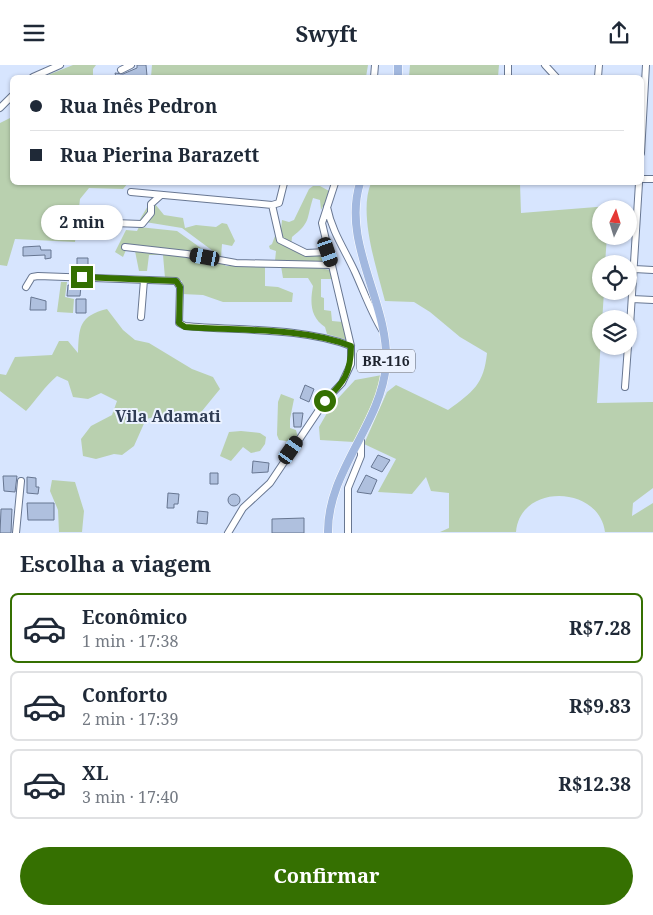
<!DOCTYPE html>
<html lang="pt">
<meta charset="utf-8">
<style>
body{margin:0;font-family:"Noto Serif",serif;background:#f6f6f7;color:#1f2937;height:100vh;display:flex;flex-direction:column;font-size:19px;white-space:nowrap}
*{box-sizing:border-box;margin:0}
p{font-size:16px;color:#747a83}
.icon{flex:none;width:28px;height:28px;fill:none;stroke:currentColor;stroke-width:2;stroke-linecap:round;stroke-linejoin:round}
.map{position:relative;height:468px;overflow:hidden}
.drawer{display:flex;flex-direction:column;background:#fff;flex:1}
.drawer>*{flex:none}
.banner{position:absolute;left:10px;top:10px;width:634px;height:110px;border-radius:8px;box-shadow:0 1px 4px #0004;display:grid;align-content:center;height:110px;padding:0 20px;background:#fff}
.needle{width:32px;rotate:4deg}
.buttons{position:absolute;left:592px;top:135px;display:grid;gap:10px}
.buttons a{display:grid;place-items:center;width:45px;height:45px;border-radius:50%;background:#fff;box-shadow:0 1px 4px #0004;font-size:25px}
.end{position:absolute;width:22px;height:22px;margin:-11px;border:6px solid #357001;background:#fff;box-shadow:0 0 0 2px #fff}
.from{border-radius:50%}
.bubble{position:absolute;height:35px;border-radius:18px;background:#fff;box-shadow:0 1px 4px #0004;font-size:16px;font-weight:700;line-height:35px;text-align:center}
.car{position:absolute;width:15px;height:30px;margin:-15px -8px;border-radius:6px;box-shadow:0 0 4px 1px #0007;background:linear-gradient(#222 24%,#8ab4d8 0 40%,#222 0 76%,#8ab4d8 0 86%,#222 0)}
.banner b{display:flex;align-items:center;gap:18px;height:48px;font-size:19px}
.banner b+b{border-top:1px solid #e0e1e3}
.banner i{width:12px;height:12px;background:#1f2937}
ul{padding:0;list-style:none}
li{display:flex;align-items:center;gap:15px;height:70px;margin:0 10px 8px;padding:0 10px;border:2px solid #e0e1e3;border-radius:8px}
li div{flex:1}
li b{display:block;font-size:19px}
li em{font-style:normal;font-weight:700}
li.selected{border-color:#357001}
li>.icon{width:45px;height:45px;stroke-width:1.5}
h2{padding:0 20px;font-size:22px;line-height:60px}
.primary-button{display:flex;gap:10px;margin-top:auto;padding:10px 20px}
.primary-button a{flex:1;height:58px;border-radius:30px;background:#357001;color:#fff;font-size:20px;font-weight:700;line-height:58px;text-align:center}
header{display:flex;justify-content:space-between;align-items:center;height:65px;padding:0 20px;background:#fff;font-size:22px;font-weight:700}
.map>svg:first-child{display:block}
.green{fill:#b9d0af}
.building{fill:#afc0de;stroke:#677691}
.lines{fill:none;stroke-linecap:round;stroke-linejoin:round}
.minor-casing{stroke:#687792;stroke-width:8}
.major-casing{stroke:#fff;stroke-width:9}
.minor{stroke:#fff;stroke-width:6}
.major{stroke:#a2b8df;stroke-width:8}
.route{stroke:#357001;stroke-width:6}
.labels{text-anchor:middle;stroke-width:4;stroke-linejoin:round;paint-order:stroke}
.shield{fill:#ebf2ff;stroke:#5c626d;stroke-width:1}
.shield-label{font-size:14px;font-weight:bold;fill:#1e242f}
.neighbourhood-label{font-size:16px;font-weight:bold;fill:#2f3c54;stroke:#ebf2ff}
</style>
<header><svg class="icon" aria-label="menu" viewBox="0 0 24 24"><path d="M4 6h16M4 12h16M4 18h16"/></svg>Swyft<svg class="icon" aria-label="share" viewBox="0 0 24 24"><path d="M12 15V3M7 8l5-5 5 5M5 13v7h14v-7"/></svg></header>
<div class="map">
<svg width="653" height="468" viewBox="0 0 653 468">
<rect width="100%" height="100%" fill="#d7e5fe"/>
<path class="green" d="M73,0H96L93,4V12H43Z
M152,0H368L366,12H151Z
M410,0H499L498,12H409Z
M12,52V118H128L123,124L89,123L80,134L75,177L15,174L7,201L0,200V58Z
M371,118H520L521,148L609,141V144H601V171H607L605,199H601V226H604L597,338L653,337V423L633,438L632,451L653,438V467H605C599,420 520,418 516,467H440L449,463V428L431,426L426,412L412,429L378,427L396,394L364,379L387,327L396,320L448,345C473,327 484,319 487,288L460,272L430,247L414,237L385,236C377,204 358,149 371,118Z
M313,121H320L331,127L321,145L320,135L313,133C306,155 311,157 292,172L291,182L327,189L330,198L275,196L276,186L270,184L269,181L272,179L275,171L280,173L282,155L289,157L294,155L309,124Z
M149,139H155L164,150L183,153L185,163L196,160L216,162L222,158L227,159L235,176L232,181L222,179L221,192L182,163L139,156Z
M139,162L177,166L226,201H265V221L278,222L293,228L292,237H223L203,230L182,229V216L165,213L163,190H149L147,206H139L135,186L126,185L123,192L115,187L126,165L137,166Z
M281,201H314L332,206L333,214H321V232L324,233V245L331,246L332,256L343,257L347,275L327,269L325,262C310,252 310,237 313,221L308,213H283Z
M61,217H67L65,232L74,234L73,248L57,247Z
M107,244L123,265L135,275L149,278L192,304L213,312L220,324L193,357L180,346L146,354L134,381L122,390L114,389L96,394L83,391L81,374L91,361L112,350L117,336L101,328L88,334L73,332L68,316L57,311C44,322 37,334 26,346L0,326V309L6,310L15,292L52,290L59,276H68L78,288C79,262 79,251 107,244Z
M382,310L377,329L354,377L320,375L319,362L331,341L355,315Z
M281,329L294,334L290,354V363L296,365L298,373L292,377L279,375L277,370L278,337Z
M241,366L260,368L266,372L265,379L260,386L251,388L243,382L231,396L220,391L229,367Z
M52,415L75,417L84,446L82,467H59L58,445L50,426Z"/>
<path class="building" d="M137,0H146L147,11L116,12L115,8L123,9L137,3Z
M40,181L41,185H51V193L45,194V190L23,191V182Z
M77,193H88V206H77Z
M68,220L81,221L80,231H67Z
M31,232L46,236V245H30Z
M76,234H86V248H76Z
M305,320L314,324L309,337L300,333Z
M293,348H303L301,362H294Z
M378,390L390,395L382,407L371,402Z
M253,396L269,398L268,407L252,408Z
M210,408H218V419H210Z
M366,410L377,415L371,429L357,427Z
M3,411H17L15,427L4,426Z
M27,412L36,413V422H39L38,429L27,428Z
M168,428L179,429L178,439H174V443H167Z
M228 435a6 6 0 1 1 12 0a6 6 0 1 1-12 0Z
M27,438H54V455H28Z
M1,444H12L11,468H0Z
M198,446L208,447L207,459L197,458Z
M304,453V468H272V454Z"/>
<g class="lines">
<defs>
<path id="minor" d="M545,0L556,12
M121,5L131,0
M33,12L60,0
M374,12L375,0
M508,12V0
M598,12L599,0
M0,43L12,31
M641,88L646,0
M641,114H653
M131,127L272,140L279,138L284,118
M272,140L280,175L306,188L328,187
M327,142C332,167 345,185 355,207C364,227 371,247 382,265
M85,157L142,159L151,148V139L161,130
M125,182L187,189L236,198L332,200
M634,204L653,205
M26,222L32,212L38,211L176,216L180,222L179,258L185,261C238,266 302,262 351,281
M632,234L653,235
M141,252L144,215
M629,277L639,118
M625,322L628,281
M16,468L21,416
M228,468L243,443L270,418L325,336L342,318L351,299V281L322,158L335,118
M348,468V423L361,391V372"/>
<path id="major" d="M398,12V0
M328,468C327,406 381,360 386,300C390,239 341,179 360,118"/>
</defs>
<use href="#minor" class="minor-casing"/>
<use href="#major" class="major-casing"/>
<use href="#minor" class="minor"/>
<use href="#major" class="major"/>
</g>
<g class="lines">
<path class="route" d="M82,212L176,216L180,222L179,258L185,262C238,266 301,262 351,281C351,308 344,317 325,336"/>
</g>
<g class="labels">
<rect class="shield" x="357" y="284.5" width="58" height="23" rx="4"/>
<g class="shield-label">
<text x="386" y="301">BR-116</text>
</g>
<g class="neighbourhood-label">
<text x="168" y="357">Vila Adamati</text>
</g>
</g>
</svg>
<div class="buttons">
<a><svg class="needle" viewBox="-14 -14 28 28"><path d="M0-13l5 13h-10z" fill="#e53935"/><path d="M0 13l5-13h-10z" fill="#747a83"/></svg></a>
<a><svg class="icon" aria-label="locate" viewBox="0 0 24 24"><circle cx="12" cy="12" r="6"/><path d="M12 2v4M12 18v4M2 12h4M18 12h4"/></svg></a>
<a><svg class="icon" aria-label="layers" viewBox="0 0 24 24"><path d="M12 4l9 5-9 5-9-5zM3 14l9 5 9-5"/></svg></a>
</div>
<i class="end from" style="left:325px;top:336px"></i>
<i class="end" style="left:82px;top:212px"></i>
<div class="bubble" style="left:41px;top:140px;width:82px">2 min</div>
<i class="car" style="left:328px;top:187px;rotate:161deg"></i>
<i class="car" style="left:205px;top:192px;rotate:281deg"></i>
<i class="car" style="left:291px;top:385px;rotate:35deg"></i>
<div class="banner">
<b><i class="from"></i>Rua Inês Pedron</b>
<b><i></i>Rua Pierina Barazett</b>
</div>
</div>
<section class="drawer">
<h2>Escolha a viagem</h2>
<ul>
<li class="selected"><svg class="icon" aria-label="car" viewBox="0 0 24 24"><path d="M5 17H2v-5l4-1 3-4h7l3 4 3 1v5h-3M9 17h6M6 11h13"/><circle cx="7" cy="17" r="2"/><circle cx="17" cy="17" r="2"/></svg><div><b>Econômico</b><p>1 min · 17:38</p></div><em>R$7.28</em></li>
<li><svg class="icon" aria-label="car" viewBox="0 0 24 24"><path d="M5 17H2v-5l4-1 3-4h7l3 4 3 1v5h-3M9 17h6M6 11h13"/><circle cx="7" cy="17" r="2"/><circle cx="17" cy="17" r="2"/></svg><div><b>Conforto</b><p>2 min · 17:39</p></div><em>R$9.83</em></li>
<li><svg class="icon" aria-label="car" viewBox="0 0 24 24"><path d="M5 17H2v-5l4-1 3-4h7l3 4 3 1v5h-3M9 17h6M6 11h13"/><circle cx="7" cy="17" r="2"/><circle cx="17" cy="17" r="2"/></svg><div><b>XL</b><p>3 min · 17:40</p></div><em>R$12.38</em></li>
</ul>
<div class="primary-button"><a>Confirmar</a></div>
</section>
